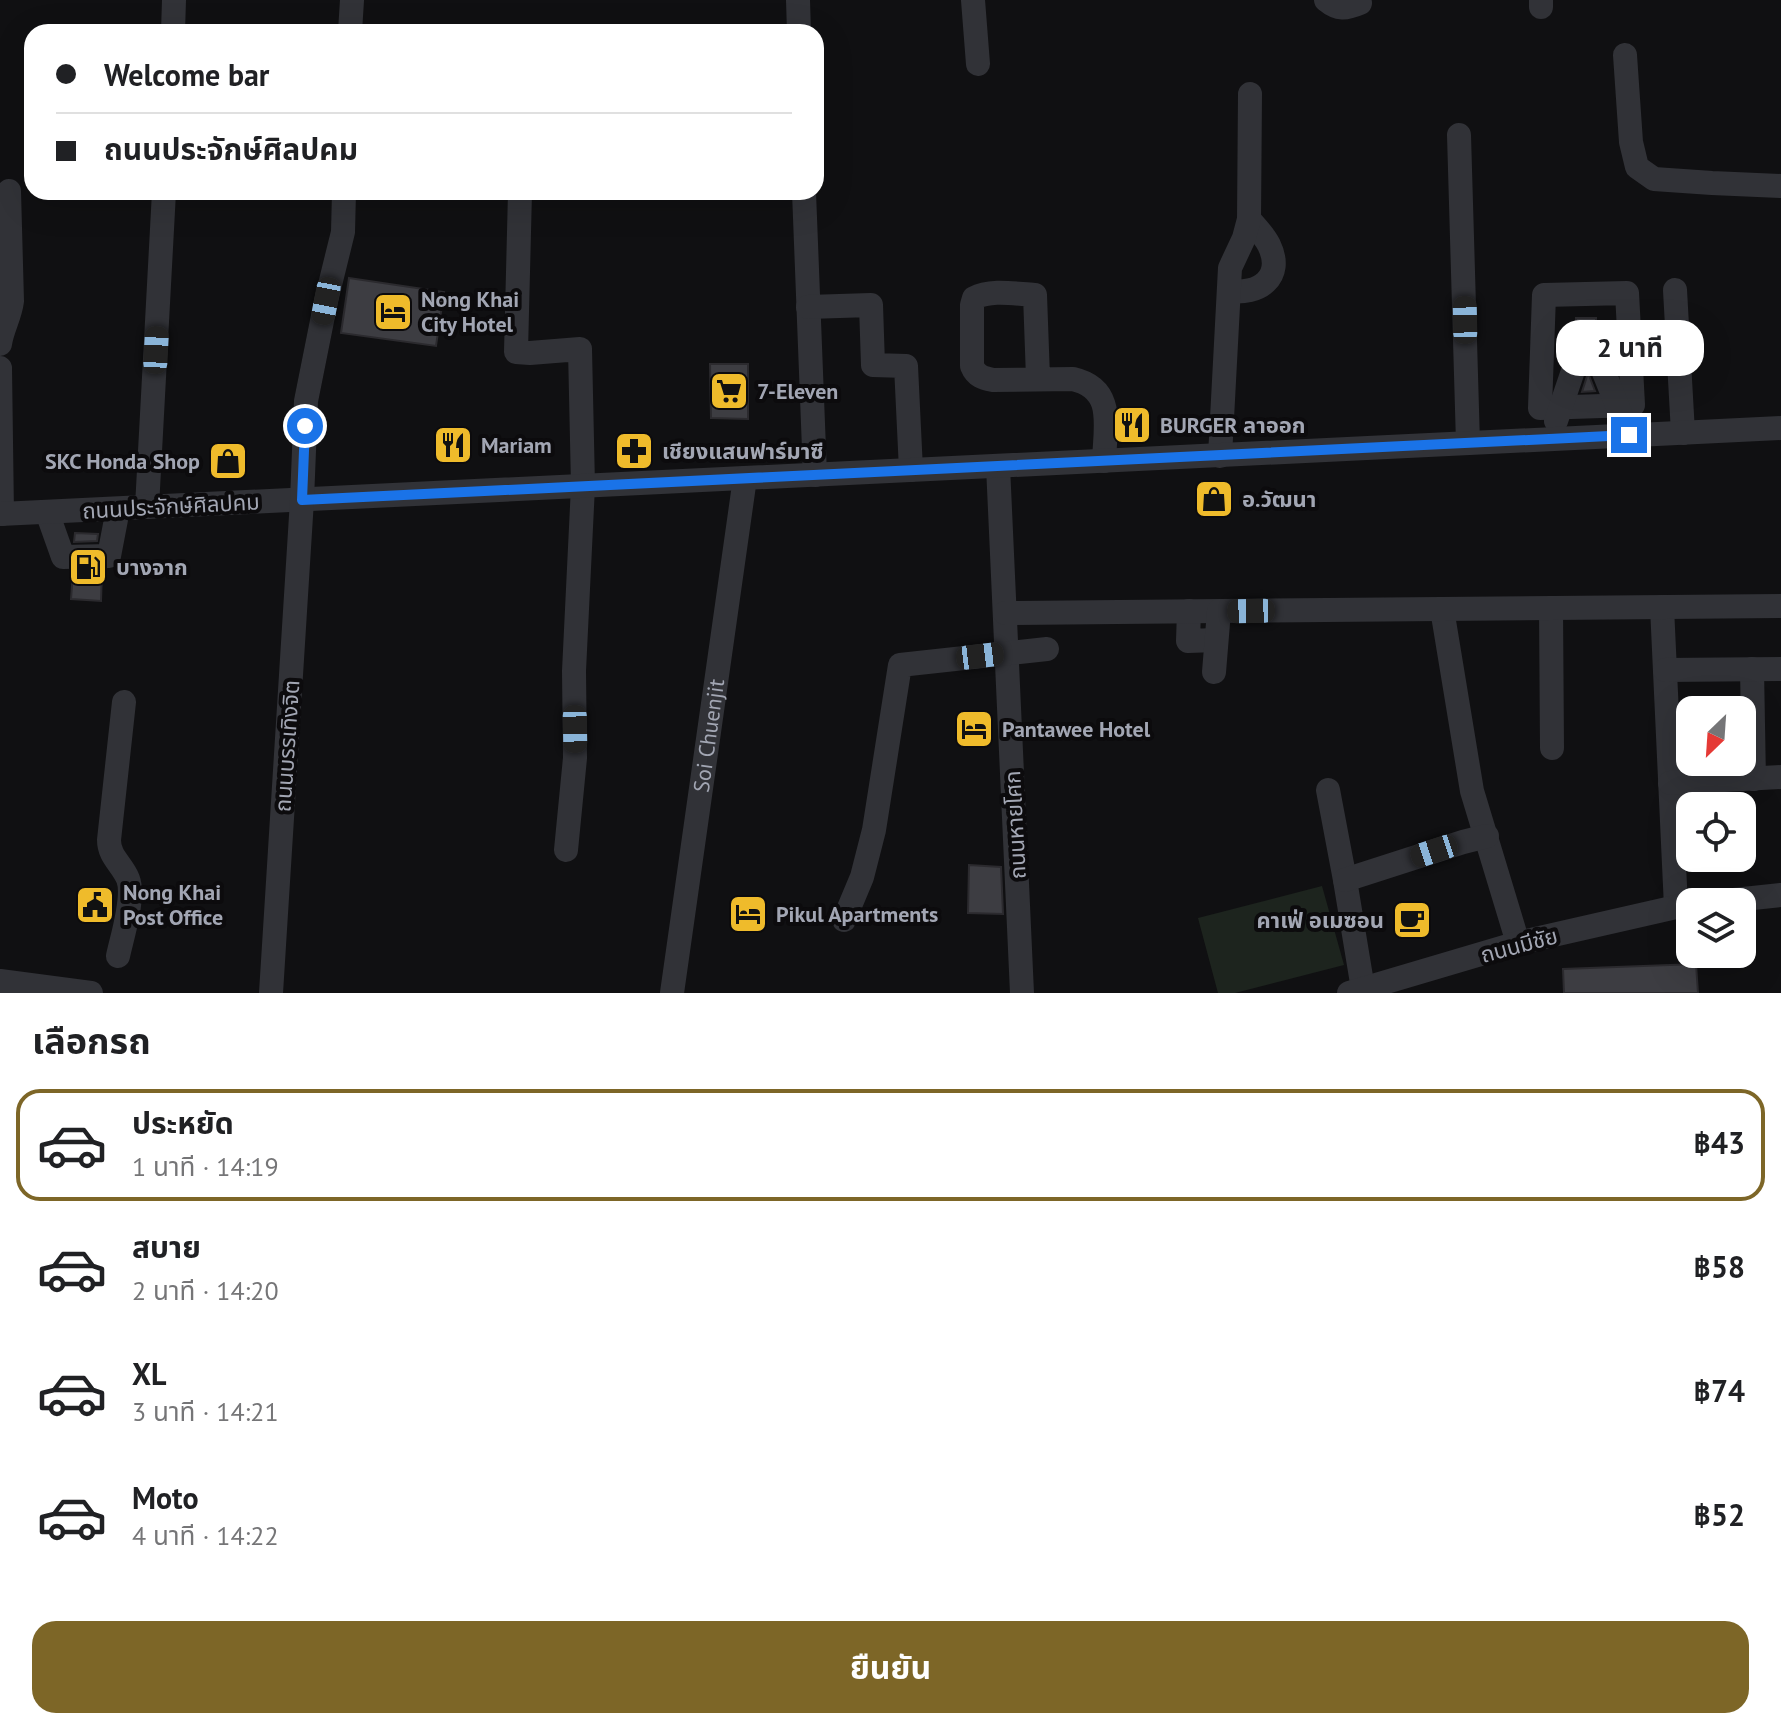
<!DOCTYPE html>
<html lang="th">
<meta charset="utf-8">
<style>
body{margin:0;font-family:"PT Sans","Noto Sans Thai",sans-serif;background:#f2f2f2;color:#202124;height:100vh;display:flex;flex-direction:column;font-size:30px;white-space:nowrap}
*{box-sizing:border-box;margin:0}
p{font-size:26px;color:#757577}
.icon{flex:none;width:44px;height:44px;fill:none;stroke:currentColor;stroke-width:2;stroke-linecap:round;stroke-linejoin:round}
.map{position:relative;height:993px;overflow:hidden}
.panel{display:flex;flex-direction:column;background:#fff;flex:1}
.panel>*{flex:none}
.guide{position:absolute;left:24px;top:24px;width:800px;height:176px;border-radius:24px;box-shadow:0 8px 32px #0002;display:grid;align-content:center;height:176px;padding:0 32px;background:#fff}
.needle{width:52px;rotate:205deg}
.tools{position:absolute;left:1676px;top:696px;display:grid;gap:16px}
.tools a{display:grid;place-items:center;width:80px;height:80px;border-radius:16px;background:#fff;box-shadow:0 8px 32px #0002;font-size:40px}
.end{position:absolute;width:36px;height:36px;margin:-18px;border:10px solid #1a73e8;background:#fff;box-shadow:0 0 0 4px #fff}
.from{border-radius:50%}
.bubble{position:absolute;height:56px;border-radius:24px;background:#fff;box-shadow:0 8px 32px #0002;font-size:26px;font-weight:700;line-height:56px;text-align:center}
.car{position:absolute;width:24px;height:48px;margin:-24px -12px;border-radius:10px;box-shadow:0 0 6px 2px #0007;background:linear-gradient(#222 24%,#8ab4d8 0 40%,#222 0 76%,#8ab4d8 0 86%,#222 0)}
.guide b{display:flex;align-items:center;gap:28px;height:76px;font-size:30px}
.guide b+b{border-top:2px solid #e0e0e0}
.guide i{width:20px;height:20px;background:#202124}
ul{padding:0;list-style:none}
li{display:flex;align-items:center;gap:24px;height:112px;margin:0 16px 12px;padding:0 16px;border:4px solid transparent;border-radius:24px}
li div{flex:1}
li b{display:block;font-size:30px}
li em{font-style:normal;font-weight:700}
li.current{border-color:#7d6627}
li>.icon{width:72px;height:72px;stroke-width:1.5}
h2{padding:0 32px;font-size:36px;line-height:96px}
.action{display:flex;gap:16px;margin-top:auto;padding:16px 32px}
.action a{flex:1;height:92px;border-radius:24px;background:#7d6627;color:#fff;font-size:32px;font-weight:700;line-height:92px;text-align:center}
.map>svg:first-child{display:block}
.green{fill:#1d241e}
.building{fill:#3d3d42;stroke:#2b2a2e;stroke-width:2}
.lines{fill:none;stroke-linecap:round;stroke-linejoin:round}
.minor{stroke:#313237;stroke-width:24}
.route{stroke:#1a73e8;stroke-width:10}
.labels{text-anchor:middle;stroke-width:8;stroke-linejoin:round;paint-order:stroke}
.poi-label{font-size:22px;font-weight:bold;fill:#a2a6b3;stroke:#0c0b0d;text-anchor:start}
.street-label{font-size:22px;fill:#a2a6b3;stroke:#0c0b0d}
</style>
<div class="map">
<svg width="1781" height="993" viewBox="0 0 1781 993">
<rect width="100%" height="100%" fill="#101012"/>
<path class="green" d="M1322,886L1344,965L1235,993H1218L1198,918Z"/>
<path class="building" d="M349,278L444,292L436,346L341,333Z
M1576,318H1596V340L1577,341Z
M710,364H748V419L711,418Z
M1588,373L1595,391L1582,392Z
M75,533L98,534L97,541L74,542Z
M102,571L101,601L71,599L73,572Z
M969,865L1001,867L1003,914L968,913Z
M1696,964L1698,993H1564L1563,969Z"/>
<g class="lines">
<g class="minor">
<path d="M798,0L799,32"/>
<path d="M973,0L978,64"/>
<path d="M1326,0C1338,10 1346,9 1360,3"/>
<path d="M1541,7V0"/>
<path d="M173,32L174,0"/>
<path d="M350,32L352,0"/>
<path d="M1625,55L1631,142L1637,167L1654,179L1712,183L1781,186"/>
<path d="M1459,135L1468,443"/>
<path d="M520,192L516,352L530,353L580,349L583,486L574,671L575,758L566,850"/>
<path d="M804,192L815,475"/>
<path d="M1675,290L1683,433"/>
<path d="M1229,291C1258,295 1285,278 1269,245C1264,235 1256,227 1249,219"/>
<path d="M1627,293L1633,405L1540,408L1544,295Z"/>
<path d="M808,307L871,305L873,365L906,366L911,470"/>
<path d="M0,344C2,329 10,317 12,301L9,191"/>
<path d="M0,368L2,514"/>
<path d="M1038,378L1035,295C1016,294 991,289 974,298L972,305V366C976,376 983,378 993,380L1073,379C1116,389 1105,427 1104,461"/>
<path d="M1556,421L1578,356L1597,355L1623,420"/>
<path d="M1220,456L1230,268L1244,238L1249,219L1250,94"/>
<path d="M998,466L1022,993"/>
<path d="M147,507L164,192"/>
<path d="M47,512L63,557L109,556L118,509"/>
<path d="M0,514L1781,428"/>
<path d="M1662,607L1676,907"/>
<path d="M1551,608L1552,748"/>
<path d="M1442,609L1472,791L1518,943"/>
<path d="M1189,611L1188,641L1216,640"/>
<path d="M1005,613L1781,606"/>
<path d="M1752,669L1754,779"/>
<path d="M1665,670L1781,669"/>
<path d="M1214,672L1219,611"/>
<path d="M1670,783L1781,777"/>
<path d="M1328,790L1345,880L1363,989"/>
<path d="M1345,880L1463,842L1487,836"/>
<path d="M1715,902L1781,895"/>
<path d="M844,920L862,877L874,830L900,665L1047,649"/>
<path d="M118,956C122,937 135,897 128,879C122,864 109,857 109,840L124,702"/>
<path d="M0,981L91,993"/>
<path d="M271,993L302,500L306,401L326,301L343,232L344,192"/>
<path id="s1" d="M672,993L745,478"/>
<path d="M1349,993L1518,943L1676,907L1690,905"/>
</g>
</g>
<g class="lines">
<path class="route" d="M305,426L302,500L1629,435"/>
</g>
<defs>
<symbol id="hotel-square" viewBox="-11 -11 22 22"><rect x="-9" y="-9" width="18" height="18" rx="4" fill="#efbb2b" stroke="#0c0b0d"/><path d="M-6-4.5h1.5V1H6V5H4.5V3h-9V5H-6ZM-4 0a1.8 1.8 0 1 1 3.6 0ZM.5 0V-2.5h3Q6-2.5 6 0Z" fill="#111"/></symbol>
<symbol id="supermarket-square" viewBox="-11 -11 22 22"><rect x="-9" y="-9" width="18" height="18" rx="4" fill="#efbb2b" stroke="#0c0b0d"/><path d="M-6-5.5h2.5l.6 2H6L4.5 2H-2.5L-4.4-4H-6ZM-1.5 3.2a1.3 1.3 0 1 0 .1 0ZM3 3.2a1.3 1.3 0 1 0 .1 0Z" fill="#111"/></symbol>
<symbol id="restaurant-square" viewBox="-11 -11 22 22"><rect x="-9" y="-9" width="18" height="18" rx="4" fill="#efbb2b" stroke="#0c0b0d"/><path d="M-5-6h1v4h1v-4h1v4h1v-4h1v5L-1.5 .5V6h-2V.5L-5-1ZM5-6V6H3V1.5H1.5Q1.5-4 5-6Z" fill="#111"/></symbol>
<symbol id="pharmacy-square" viewBox="-11 -11 22 22"><rect x="-9" y="-9" width="18" height="18" rx="4" fill="#efbb2b" stroke="#0c0b0d"/><path d="M-2-6h4v4h4v4h-4v4h-4v-4h-4v-4h4Z" fill="#111"/></symbol>
<symbol id="shop-square" viewBox="-11 -11 22 22"><rect x="-9" y="-9" width="18" height="18" rx="4" fill="#efbb2b" stroke="#0c0b0d"/><path d="M-5-2.5h2.3a2.7 3.5 0 0 1 5.4 0H5L5.5 6h-11ZM-1.5-2.5h3a1.5 2.3 0 0 0-3 0Z" fill="#111"/></symbol>
<symbol id="fuel-square" viewBox="-11 -11 22 22"><rect x="-9" y="-9" width="18" height="18" rx="4" fill="#efbb2b" stroke="#0c0b0d"/><path d="M-5.5-6h7V0h2V4h1.3V-2.5L3-4.5l.8-.8L6-3V5H2.5V1h-1V6h-7ZM-4.2-4.7v3.2H.2V-4.7Z" fill="#111"/></symbol>
<symbol id="civic-square" viewBox="-11 -11 22 22"><rect x="-9" y="-9" width="18" height="18" rx="4" fill="#efbb2b" stroke="#0c0b0d"/><path d="M-.6-6.5H3V-4.5H.6V-3L4-1V1h2V6H-6V1h2V-1L-.6-3ZM-1.2 2.5V6h2.4V2.5Z" fill="#111"/></symbol>
<symbol id="cafe-square" viewBox="-11 -11 22 22"><rect x="-9" y="-9" width="18" height="18" rx="4" fill="#efbb2b" stroke="#0c0b0d"/><path d="M-5.5-4.5H6V0H3Q3 3.5 0 3.5H-2.5Q-5.5 3.5-5.5 0ZM3-3.2v2h1.7v-2ZM-6 4.5H4V6H-6Z" fill="#111"/></symbol>
</defs>
<g fill-rule="evenodd">
<use href="#hotel-square" x="371" y="290" width="44" height="44"/>
<use href="#supermarket-square" x="707" y="369" width="44" height="44"/>
<use href="#restaurant-square" x="1110" y="403" width="44" height="44"/>
<use href="#restaurant-square" x="431" y="423" width="44" height="44"/>
<use href="#pharmacy-square" x="612" y="429" width="44" height="44"/>
<use href="#shop-square" x="206" y="439" width="44" height="44"/>
<use href="#shop-square" x="1192" y="477" width="44" height="44"/>
<use href="#fuel-square" x="66" y="545" width="44" height="44"/>
<use href="#hotel-square" x="952" y="707" width="44" height="44"/>
<use href="#civic-square" x="73" y="883" width="44" height="44"/>
<use href="#hotel-square" x="726" y="892" width="44" height="44"/>
<use href="#cafe-square" x="1390" y="898" width="44" height="44"/>
</g>
<g class="labels">
<g class="poi-label">
<text x="421" y="307">Nong Khai<tspan x="421" dy="25">City Hotel</tspan></text>
<text x="757" y="399">7-Eleven</text>
<text x="1160" y="433">BURGER ลาออก</text>
<text x="481" y="453">Mariam</text>
<text x="662" y="459">เชียงแสนฟาร์มาซี</text>
<text x="200" y="469" text-anchor="end">SKC Honda Shop</text>
<text x="1242" y="507">อ.วัฒนา</text>
<text x="116" y="575">บางจาก</text>
<text x="1002" y="737">Pantawee Hotel</text>
<text x="123" y="900">Nong Khai<tspan x="123" dy="25">Post Office</tspan></text>
<text x="776" y="922">Pikul Apartments</text>
<text x="1384" y="928" text-anchor="end">คาเฟ่ อเมซอน</text>
</g>
<g class="street-label">
<text transform="translate(171 506) rotate(-3)" y="8">ถนนประจักษ์ศิลปคม</text>
<text dy="8" stroke="none"><textPath href="#s1" startOffset="260">Soi Chuenjit</textPath></text>
<text transform="translate(287 746) rotate(-86)" y="8">ถนนบรรเทิงจิต</text>
<text transform="translate(1015 825) rotate(-93)" y="8">ถนนหายโศก</text>
<text transform="translate(1519 945) rotate(-15)" y="8">ถนนมีชัย</text>
</g>
</g>
</svg>
<div class="tools">
<a><svg class="needle" viewBox="-14 -14 28 28"><path d="M0-13l5 13h-10z" fill="#e53935"/><path d="M0 13l5-13h-10z" fill="#757577"/></svg></a>
<a><svg class="icon" aria-label="locate" viewBox="0 0 24 24"><circle cx="12" cy="12" r="6"/><path d="M12 2v4M12 18v4M2 12h4M18 12h4"/></svg></a>
<a><svg class="icon" aria-label="layers" viewBox="0 0 24 24"><path d="M12 4l9 5-9 5-9-5zM3 14l9 5 9-5"/></svg></a>
</div>
<i class="end from" style="left:305px;top:426px"></i>
<i class="end" style="left:1629px;top:435px"></i>
<div class="bubble" style="left:1556px;top:320px;width:148px">2 นาที</div>
<i class="car" style="left:326px;top:301px;rotate:191deg"></i>
<i class="car" style="left:1465px;top:320px;rotate:359deg"></i>
<i class="car" style="left:156px;top:350px;rotate:3deg"></i>
<i class="car" style="left:1251px;top:611px;rotate:269deg"></i>
<i class="car" style="left:980px;top:656px;rotate:83deg"></i>
<i class="car" style="left:575px;top:729px;rotate:179deg"></i>
<i class="car" style="left:1434px;top:851px;rotate:252deg"></i>
<div class="guide">
<b><i class="from"></i>Welcome bar</b>
<b><i></i>ถนนประจักษ์ศิลปคม</b>
</div>
</div>
<section class="panel">
<h2>เลือกรถ</h2>
<ul>
<li class="current"><svg class="icon" aria-label="car" viewBox="0 0 24 24"><path d="M5 17H2v-5l4-1 3-4h7l3 4 3 1v5h-3M9 17h6M6 11h13"/><circle cx="7" cy="17" r="2"/><circle cx="17" cy="17" r="2"/></svg><div><b>ประหยัด</b><p>1 นาที · 14:19</p></div><em>฿43</em></li>
<li><svg class="icon" aria-label="car" viewBox="0 0 24 24"><path d="M5 17H2v-5l4-1 3-4h7l3 4 3 1v5h-3M9 17h6M6 11h13"/><circle cx="7" cy="17" r="2"/><circle cx="17" cy="17" r="2"/></svg><div><b>สบาย</b><p>2 นาที · 14:20</p></div><em>฿58</em></li>
<li><svg class="icon" aria-label="car" viewBox="0 0 24 24"><path d="M5 17H2v-5l4-1 3-4h7l3 4 3 1v5h-3M9 17h6M6 11h13"/><circle cx="7" cy="17" r="2"/><circle cx="17" cy="17" r="2"/></svg><div><b>XL</b><p>3 นาที · 14:21</p></div><em>฿74</em></li>
<li><svg class="icon" aria-label="car" viewBox="0 0 24 24"><path d="M5 17H2v-5l4-1 3-4h7l3 4 3 1v5h-3M9 17h6M6 11h13"/><circle cx="7" cy="17" r="2"/><circle cx="17" cy="17" r="2"/></svg><div><b>Moto</b><p>4 นาที · 14:22</p></div><em>฿52</em></li>
</ul>
<div class="action"><a>ยืนยัน</a></div>
</section>
